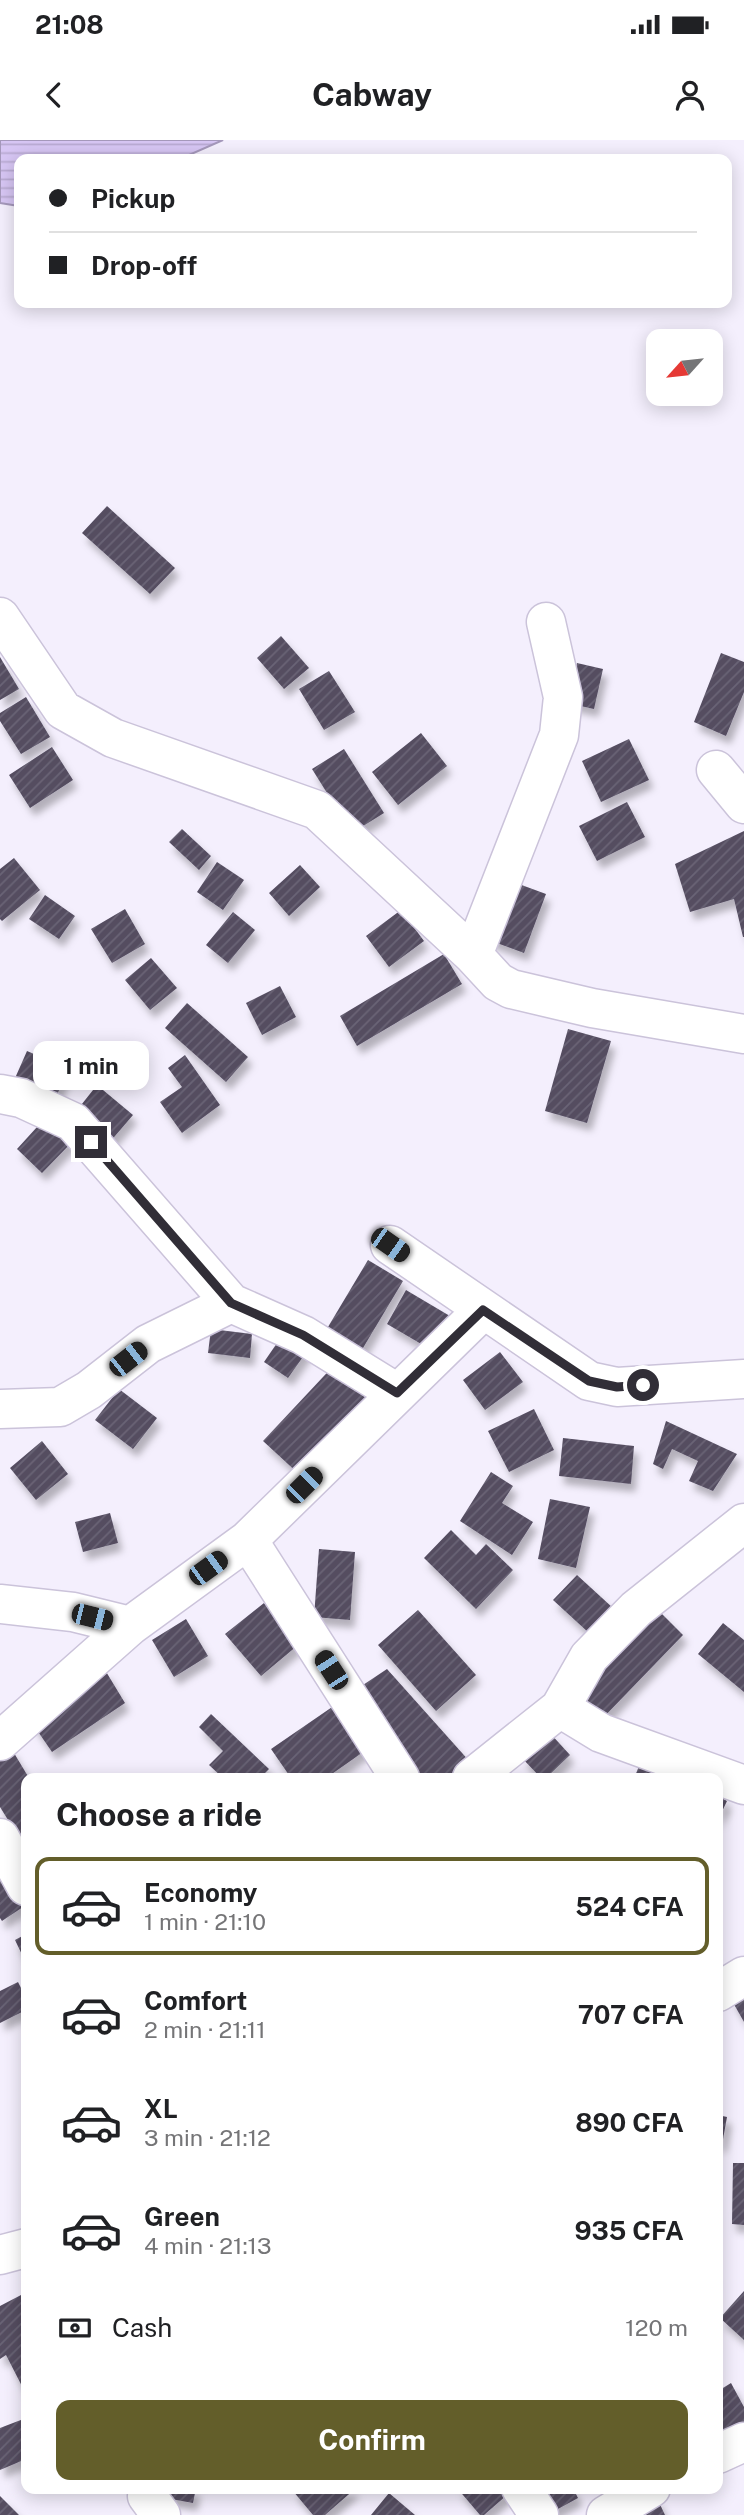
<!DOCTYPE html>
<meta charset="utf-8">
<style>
body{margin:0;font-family:"Public Sans",sans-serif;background:#f2f2f2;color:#202124;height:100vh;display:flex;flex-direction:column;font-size:26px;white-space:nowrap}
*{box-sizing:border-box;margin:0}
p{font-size:23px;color:#757577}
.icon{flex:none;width:38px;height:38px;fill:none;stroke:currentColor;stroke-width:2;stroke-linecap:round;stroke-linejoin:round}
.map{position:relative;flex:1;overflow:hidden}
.details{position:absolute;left:21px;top:1633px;width:702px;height:721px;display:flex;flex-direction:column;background:#fff;border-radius:14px;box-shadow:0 4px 18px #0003}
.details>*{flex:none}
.banner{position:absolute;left:14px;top:14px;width:718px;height:154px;border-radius:14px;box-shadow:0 4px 18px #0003;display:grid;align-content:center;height:154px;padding:0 35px;background:#fff}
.needle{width:46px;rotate:243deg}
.tools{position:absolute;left:646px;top:189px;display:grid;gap:14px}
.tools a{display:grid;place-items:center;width:77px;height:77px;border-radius:14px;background:#fff;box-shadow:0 4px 18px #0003;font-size:35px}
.end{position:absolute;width:32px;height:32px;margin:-16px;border:9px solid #312e37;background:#fff;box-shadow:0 0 0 4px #fff}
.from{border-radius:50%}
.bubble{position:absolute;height:49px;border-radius:14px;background:#fff;box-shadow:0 4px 18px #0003;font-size:23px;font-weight:700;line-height:49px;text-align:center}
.car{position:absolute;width:21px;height:42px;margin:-21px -10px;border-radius:9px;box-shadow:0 0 5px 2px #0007;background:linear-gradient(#222 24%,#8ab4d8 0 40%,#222 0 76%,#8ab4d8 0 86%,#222 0)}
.banner b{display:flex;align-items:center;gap:24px;height:66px;font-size:26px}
.banner b+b{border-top:2px solid #e0e0e0}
.banner i{width:18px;height:18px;background:#202124}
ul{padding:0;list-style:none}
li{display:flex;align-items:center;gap:21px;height:98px;margin:0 14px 10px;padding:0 21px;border:4px solid transparent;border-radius:14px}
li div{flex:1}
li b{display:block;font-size:26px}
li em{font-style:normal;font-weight:700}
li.active{border-color:#635e2a}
li>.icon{width:63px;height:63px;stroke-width:1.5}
h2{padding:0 35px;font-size:32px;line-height:84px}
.pay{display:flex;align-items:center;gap:18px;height:77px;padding:0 35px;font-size:26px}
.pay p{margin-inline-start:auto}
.primary-button{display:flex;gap:14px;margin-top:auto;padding:14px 35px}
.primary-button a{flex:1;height:80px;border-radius:14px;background:#635e2a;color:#fff;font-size:28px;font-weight:700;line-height:80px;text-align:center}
.status{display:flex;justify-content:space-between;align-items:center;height:49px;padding:0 35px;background:#fff;direction:ltr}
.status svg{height:19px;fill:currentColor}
header{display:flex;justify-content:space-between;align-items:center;height:91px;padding:0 35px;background:#fff;font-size:32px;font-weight:700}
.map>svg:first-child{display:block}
.water{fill:url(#water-rules);stroke:#a598bb;stroke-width:2}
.building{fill:url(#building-hatch);filter:url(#shadow)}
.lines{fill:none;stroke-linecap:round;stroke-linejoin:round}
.street-casing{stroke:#cbc3da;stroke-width:41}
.street{stroke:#fff;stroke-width:38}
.route{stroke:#312e37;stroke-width:9}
</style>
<div class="status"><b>21:08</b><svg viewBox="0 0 49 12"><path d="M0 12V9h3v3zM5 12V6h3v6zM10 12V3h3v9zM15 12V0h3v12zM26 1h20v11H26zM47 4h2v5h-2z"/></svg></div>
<header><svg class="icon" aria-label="back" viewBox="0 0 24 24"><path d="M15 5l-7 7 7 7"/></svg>Cabway<svg class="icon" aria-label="person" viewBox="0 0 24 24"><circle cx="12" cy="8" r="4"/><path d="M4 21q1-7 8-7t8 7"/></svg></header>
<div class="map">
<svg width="744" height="2375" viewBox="0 0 744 2375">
<defs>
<pattern id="water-rules" width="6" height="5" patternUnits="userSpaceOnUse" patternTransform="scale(1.75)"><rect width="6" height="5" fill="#d7c6f4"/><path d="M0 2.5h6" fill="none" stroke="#b9aad2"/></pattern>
<pattern id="building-hatch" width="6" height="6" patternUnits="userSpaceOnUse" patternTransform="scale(1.75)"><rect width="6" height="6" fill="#544d61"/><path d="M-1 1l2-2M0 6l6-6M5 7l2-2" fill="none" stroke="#6a6475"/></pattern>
<filter id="shadow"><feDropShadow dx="4.5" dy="8" stdDeviation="3.5" flood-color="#0004"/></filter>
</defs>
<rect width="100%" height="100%" fill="#f4effd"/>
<path class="water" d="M0,0H223L180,19H19V66L0,63Z"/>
<path class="building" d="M107,366L175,428L150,454L82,393Z
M281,496L309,528L284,549L257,518Z
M721,513L744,522V552L726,596L694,582Z
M0,517L19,549L0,560Z
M577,523L603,529L594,569L567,563Z
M329,531L355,572L324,590L299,549Z
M26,557L50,597L21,614L0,581V573Z
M421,593L447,626L398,665L372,632Z
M629,599L649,640L601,662L582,621Z
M52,607L73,640L30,668L9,635Z
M344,609L384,673L352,693L312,629Z
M627,662L645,697L597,721L579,686Z
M182,689L211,716L199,730L169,702Z
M744,691V797H743L734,759L690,772L675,724Z
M14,718L40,750L2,781L0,779V729Z
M217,722L244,740L223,770L197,752Z
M300,725L320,747L289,776L269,753Z
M508,740L546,754L524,813L486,799Z
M45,755L75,776L59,799L29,779Z
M125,769L145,804L112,823L91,789Z
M401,770L424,801L389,827L366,796Z
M233,772L255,790L228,823L206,805Z
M444,814L462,844L357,906L340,876Z
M151,818L177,848L150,870L125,840Z
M280,846L296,877L262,895L246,863Z
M187,863L248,917L226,942L165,888Z
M568,889L611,901L587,983L545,971Z
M27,911L69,929L53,963L12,945Z
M185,915L220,965L182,993L160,962L182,947L168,928Z
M97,945L133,975L109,1003L74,974Z
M47,976L73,1001L42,1033L17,1009Z
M368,1120L403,1141L357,1218L322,1197Z
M406,1150L460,1182L440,1215L387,1184Z
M211,1189L252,1194L250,1218L208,1213Z
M286,1190L310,1207L288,1238L264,1222Z
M500,1212L523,1242L485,1270L463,1240Z
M338,1221L376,1257L301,1336L263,1301Z
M119,1249L157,1278L133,1309L95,1280Z
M534,1269L554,1310L509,1332L488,1291Z
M666,1281L737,1314L713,1351L689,1341L698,1321L672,1309L663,1329L653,1324Z
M563,1298L634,1306L631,1344L559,1336Z
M42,1301L68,1334L36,1360L10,1328Z
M491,1332L513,1346L502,1363L533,1382L512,1415L460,1381Z
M550,1359L590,1367L576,1428L538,1419Z
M110,1373L118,1403L83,1412L75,1382Z
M451,1390L476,1415L486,1404L513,1430L476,1469L424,1418Z
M319,1409L355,1412L350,1480L314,1477Z
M577,1435L613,1468L589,1493L553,1460Z
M264,1463L298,1505L261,1536L225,1494Z
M657,1469L683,1495L599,1582L572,1556Z
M418,1470L476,1535L436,1571L378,1505Z
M186,1479L208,1516L174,1537L152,1500Z
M723,1483L744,1500V1552L698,1514Z
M387,1529L471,1623L452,1638H419L354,1551Z
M105,1530L125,1563L52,1612L30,1580Z
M338,1563L369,1608L326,1638H291L271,1609Z
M211,1574L269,1629L260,1638H223L209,1625L223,1611L199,1587Z
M549,1592L570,1615L546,1638H541L522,1618Z
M11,1608L29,1638H26V1709L0,1667V1616Z
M643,1617L682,1638H634Z
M718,1656L727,1661L718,1680Z
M0,1720L26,1761V1765L2,1781L0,1778Z
M26,1794V1823L15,1800Z
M18,1842L26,1858V1870L0,1883V1851Z
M744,1852V1882L731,1859Z
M718,1975L727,1977L722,2005L718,2004Z
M733,2023H744V2085L732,2084Z
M744,2151V2200L720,2178Z
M21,2155L26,2165V2254L6,2215L0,2219V2166Z
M731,2243L744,2267V2287L718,2299V2251Z
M26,2278V2319L0,2330V2288Z
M155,2348H196L193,2363L154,2356Z
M295,2348H356L325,2375H313L293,2351Z
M457,2348H515L484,2375H480Z
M535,2348H573L578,2358L549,2374Z
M389,2353L415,2375H371Z
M0,2356L19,2375H0Z
M657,2358L665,2375H620Z"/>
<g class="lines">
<defs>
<path id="street" d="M0,477L63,570L113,598L317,670L473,815L498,842L511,849L592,868L744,894
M716,630L744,664
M473,815L559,595L563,557L546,482
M0,954L21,958L73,982L231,1163L303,1195L397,1253
M390,1105L589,1241L617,1247L744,1239
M0,1269L60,1267L89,1250L148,1204L231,1163
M248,1400L400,1638
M0,1464L73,1472L130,1486
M560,1568L601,1593L744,1645
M0,1601L130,1486L248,1400L483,1170
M472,1638L560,1568L589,1517L636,1469L744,1383
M0,1698L26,1746
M718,1852L744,1836
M0,2115L26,2108
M718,2314L744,2302
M148,2348L147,2356L161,2375
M521,2348L539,2375
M606,2375L651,2348"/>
</defs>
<use href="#street" class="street-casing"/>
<use href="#street" class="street"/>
</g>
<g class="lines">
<path class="route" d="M91,1002L231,1163L303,1195L397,1253L483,1170L589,1241L617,1247L643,1245"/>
</g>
</svg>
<div class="tools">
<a><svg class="needle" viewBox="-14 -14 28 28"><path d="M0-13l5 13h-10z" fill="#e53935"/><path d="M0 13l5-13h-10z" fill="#757577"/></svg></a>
</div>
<i class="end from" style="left:643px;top:1245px"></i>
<i class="end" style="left:91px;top:1002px"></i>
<div class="bubble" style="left:33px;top:901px;width:116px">1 min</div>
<i class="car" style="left:390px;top:1105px;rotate:125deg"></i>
<i class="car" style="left:128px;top:1219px;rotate:52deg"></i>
<i class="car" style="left:304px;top:1345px;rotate:45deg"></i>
<i class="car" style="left:208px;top:1428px;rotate:54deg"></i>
<i class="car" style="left:92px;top:1477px;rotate:104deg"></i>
<i class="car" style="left:331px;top:1530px;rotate:327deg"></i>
<div class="banner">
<b><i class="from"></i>Pickup</b>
<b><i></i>Drop-off</b>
</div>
<section class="details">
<h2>Choose a ride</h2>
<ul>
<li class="active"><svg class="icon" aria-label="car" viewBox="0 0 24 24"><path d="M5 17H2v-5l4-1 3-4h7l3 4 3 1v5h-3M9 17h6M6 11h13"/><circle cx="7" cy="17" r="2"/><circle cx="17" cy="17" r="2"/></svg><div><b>Economy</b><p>1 min · 21:10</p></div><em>524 CFA</em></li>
<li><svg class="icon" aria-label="car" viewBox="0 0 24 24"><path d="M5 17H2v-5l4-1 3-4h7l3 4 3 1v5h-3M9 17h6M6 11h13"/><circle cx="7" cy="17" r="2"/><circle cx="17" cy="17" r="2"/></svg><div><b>Comfort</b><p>2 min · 21:11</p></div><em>707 CFA</em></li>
<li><svg class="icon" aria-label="car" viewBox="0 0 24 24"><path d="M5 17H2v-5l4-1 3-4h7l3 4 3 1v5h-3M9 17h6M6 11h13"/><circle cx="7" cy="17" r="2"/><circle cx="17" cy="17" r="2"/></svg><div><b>XL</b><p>3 min · 21:12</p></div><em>890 CFA</em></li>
<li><svg class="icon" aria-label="car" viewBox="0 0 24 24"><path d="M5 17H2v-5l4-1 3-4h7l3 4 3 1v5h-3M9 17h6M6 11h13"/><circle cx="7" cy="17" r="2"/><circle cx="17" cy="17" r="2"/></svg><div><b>Green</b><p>4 min · 21:13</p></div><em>935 CFA</em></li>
</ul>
<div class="pay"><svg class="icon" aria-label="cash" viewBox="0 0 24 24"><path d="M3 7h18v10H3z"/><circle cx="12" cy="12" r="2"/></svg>Cash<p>120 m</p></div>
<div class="primary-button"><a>Confirm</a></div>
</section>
</div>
